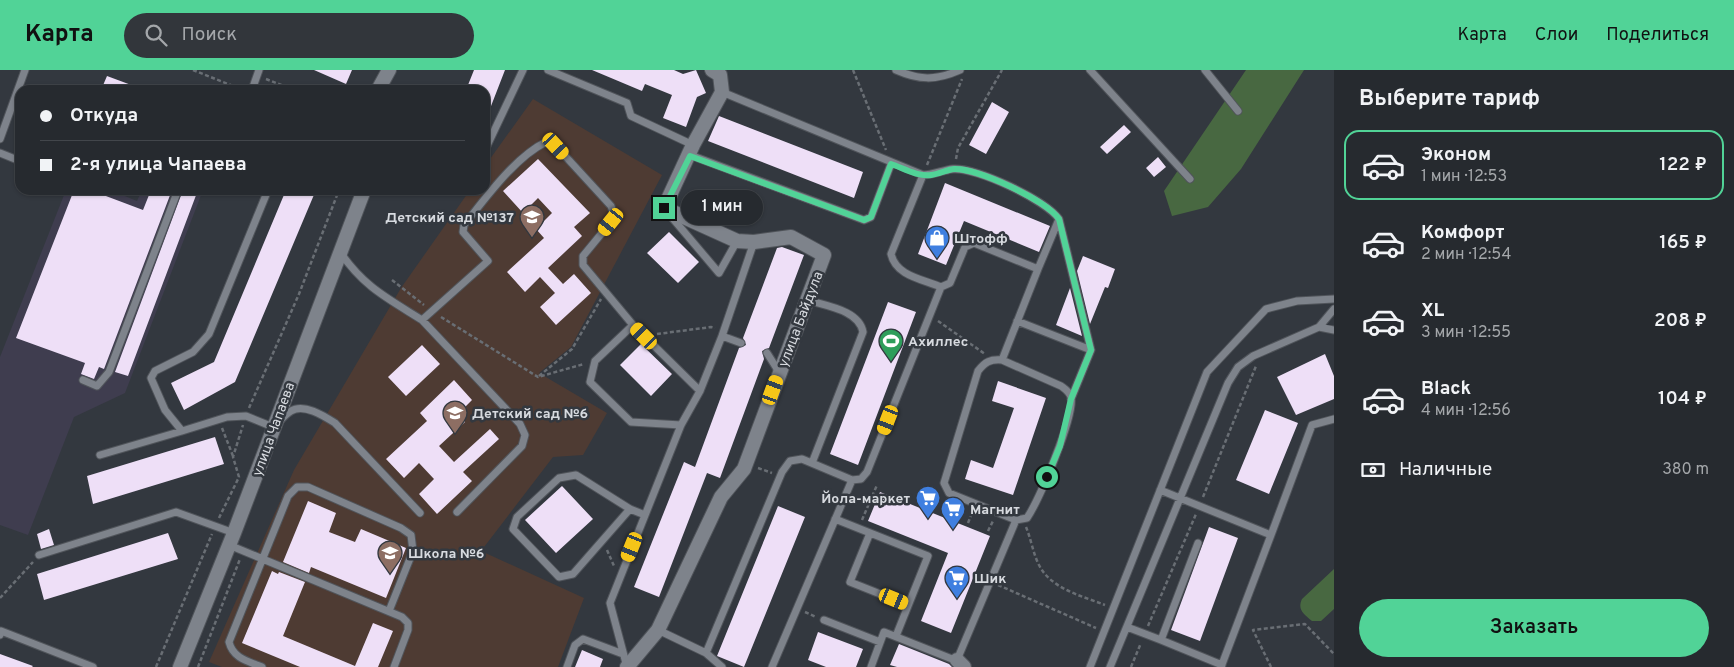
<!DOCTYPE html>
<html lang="ru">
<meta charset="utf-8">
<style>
body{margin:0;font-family:Overpass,sans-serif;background:#32363b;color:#f1f3f6;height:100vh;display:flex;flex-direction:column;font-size:19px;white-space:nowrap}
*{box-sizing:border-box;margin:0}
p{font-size:16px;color:#a4a7aa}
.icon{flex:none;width:28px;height:28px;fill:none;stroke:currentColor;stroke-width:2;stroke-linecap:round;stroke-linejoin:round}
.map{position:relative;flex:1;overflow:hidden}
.sheet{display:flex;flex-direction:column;background:#262a2f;width:400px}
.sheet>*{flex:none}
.guide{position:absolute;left:15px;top:15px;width:475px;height:110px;border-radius:15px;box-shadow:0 1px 4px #0004,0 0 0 1px #42464b;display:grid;align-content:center;height:110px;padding:0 25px;background:#262a2f}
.end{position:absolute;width:22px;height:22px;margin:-11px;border:6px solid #51d397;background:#111;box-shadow:0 0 0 2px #111}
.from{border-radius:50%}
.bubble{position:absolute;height:35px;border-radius:18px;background:#262a2f;box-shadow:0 1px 4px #0004,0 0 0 1px #42464b;font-size:16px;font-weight:600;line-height:35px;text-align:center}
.car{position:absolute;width:15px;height:30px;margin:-15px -8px;border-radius:6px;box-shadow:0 0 4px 1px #0007;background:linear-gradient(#f5c518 24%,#345 0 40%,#f5c518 0 76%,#345 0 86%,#f5c518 0)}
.guide b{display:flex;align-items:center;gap:18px;height:48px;font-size:19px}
.guide b+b{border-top:1px solid #42464b}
.guide i{width:12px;height:12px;background:#f1f3f6}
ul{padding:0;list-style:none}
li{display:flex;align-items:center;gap:15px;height:70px;margin:0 10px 8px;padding:0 15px;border:2px solid transparent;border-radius:15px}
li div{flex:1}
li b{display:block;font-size:19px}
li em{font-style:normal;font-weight:600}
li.current{border-color:#51d397}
li>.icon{width:45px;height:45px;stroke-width:1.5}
h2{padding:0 25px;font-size:22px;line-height:60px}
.pay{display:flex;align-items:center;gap:12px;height:55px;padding:0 25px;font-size:19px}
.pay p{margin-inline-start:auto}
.button{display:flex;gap:10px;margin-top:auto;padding:10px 25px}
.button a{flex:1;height:58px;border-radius:30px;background:#51d397;color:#111;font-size:20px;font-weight:600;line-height:58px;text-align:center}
header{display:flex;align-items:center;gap:30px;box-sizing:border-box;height:70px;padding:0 25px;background:#51d397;color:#111}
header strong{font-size:24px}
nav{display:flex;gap:28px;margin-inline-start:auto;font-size:18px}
.search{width:350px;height:45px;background:#32363b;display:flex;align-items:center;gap:12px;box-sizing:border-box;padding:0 18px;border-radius:28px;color:#a4a7aa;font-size:19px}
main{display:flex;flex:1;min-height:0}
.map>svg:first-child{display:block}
.industrial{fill:#3f3d4f}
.education{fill:#4e3b33}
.green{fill:#486841}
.building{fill:#eedff7}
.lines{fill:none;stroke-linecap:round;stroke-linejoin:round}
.service-casing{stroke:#50545a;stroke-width:9}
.minor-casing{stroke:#50545a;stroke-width:16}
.path{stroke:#696e74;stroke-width:2.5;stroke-dasharray:4 2.5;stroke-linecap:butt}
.service{stroke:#7e838b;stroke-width:7}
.minor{stroke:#7e838b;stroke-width:14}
.route{stroke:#51d397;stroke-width:6}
.labels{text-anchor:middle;stroke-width:5;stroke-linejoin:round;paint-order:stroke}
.poi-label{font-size:14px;font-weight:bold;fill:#d7dadf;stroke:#33383f;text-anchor:start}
.street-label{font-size:14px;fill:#d7dadf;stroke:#33383f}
</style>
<header>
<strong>Карта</strong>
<div class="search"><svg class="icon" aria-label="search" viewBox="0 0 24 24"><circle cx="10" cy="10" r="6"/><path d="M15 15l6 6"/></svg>Поиск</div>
<nav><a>Карта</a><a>Слои</a><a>Поделиться</a></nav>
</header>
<main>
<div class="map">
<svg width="1334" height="597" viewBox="0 0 1334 597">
<rect width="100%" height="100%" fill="#33383f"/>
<path class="industrial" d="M66,120H110L137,131L142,120H203L125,323L74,347L28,465L0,455V287Z"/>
<path class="education" d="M533,29L662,105L571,277L539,303L607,343L583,385L553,387L481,481L584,528L558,597H222L209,592L294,400L401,218L470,120H485V96Z"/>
<path class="green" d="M1246,0H1304L1241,99L1208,137L1172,146L1164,121Z
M1334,499V539L1321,551H1312C1304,544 1297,540 1302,529Z"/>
<path class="building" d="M314,0H352L346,14Z
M474,0H505L486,49L485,20H466Z
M592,0H674L683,4L696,0L706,23L697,27L686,57L663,48L672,25L645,14L642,21Z
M107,6L142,19V20H101Z
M992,32L1009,42L986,84L969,75Z
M719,46L863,102L854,128L708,71Z
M1124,55L1131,62L1107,84L1100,77Z
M1158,87L1166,97L1154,107L1146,98Z
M538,89L590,143L574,157L582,166L548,198L563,214L574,204L591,223L556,255L540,237L555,223L540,207L525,222L507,202L544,168L536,159L552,143L538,128L523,143L503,121Z
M945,113L1050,156L1039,182L964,151L946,195L918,184Z
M74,120H90L143,140L151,120H172L104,299L99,297L94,309L81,304L85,293L16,268Z
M183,120H198L128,306L115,302Z
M286,120H316L235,312L184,340L171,313L214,292Z
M703,121L722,129L718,141L699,134Z
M669,162L699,192L678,213L647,183Z
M782,177L804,185L769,278L762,281L764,289L720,408L707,403L659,527L634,517L684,392L695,397L739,278L746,275L743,268L777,178Z
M1083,186L1115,199L1108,218L1105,217L1090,254L1077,201Z
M1070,218L1082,266L1056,255Z
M888,232L916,242L858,395L830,384Z
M641,274L672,304L651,326L620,295Z
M422,275L440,294L406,326L388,307Z
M1325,284L1334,306V329L1296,345L1277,307Z
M454,310L472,330L458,344L465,352L439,376L454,392L490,359L499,369L463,402L472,411L437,444L419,424L434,409L419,393L404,408L386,389L427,351L420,343Z
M998,311L1046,328L1013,425L965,409L971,390L993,398L1014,338L992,331Z
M1265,340L1298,353L1269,424L1236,410Z
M215,367L224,394L93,434L87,406Z
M562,416L593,449L556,483L525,450Z
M880,422L990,466L951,563L921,551L948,483L868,451Z
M308,431L336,443L329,462L355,472L361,459L406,478L386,528L311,497L309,503L283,492Z
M778,436L805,447L744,597L717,586Z
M1209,457L1238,468L1200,571L1171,560Z
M49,459L54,475L41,479L37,464Z
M168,463L178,489L44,530L37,504Z
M272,501L278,504L279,502L305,512L283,566L355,596L373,553L393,561L378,597H300L242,573Z
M818,562L863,579L856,597H826L808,590Z
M899,574L949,594L952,597H897L890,595Z
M582,580L603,589L600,597H575Z
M0,584L33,596L32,597H0Z"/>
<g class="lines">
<defs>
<path id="service" d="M259,0L253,17L259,20
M548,0L627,33L631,46L693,75
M896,0C919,10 935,11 960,0
M1090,0L1190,109
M1205,0L1238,41
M722,22L923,105C933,105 943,100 953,99C976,97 1046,130 1059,149L1038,199L974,173L965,177L950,213L941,217C922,209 896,206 891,184L923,105
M0,69L25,0
M485,80L523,0
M0,83L20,91
M690,85L864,150L871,147L891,94
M268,120L209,264L193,282L155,301L151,308L165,340L182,361L227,347L246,346L273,357C280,352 284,345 291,341C304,333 324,346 335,353L420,443
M669,144L719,203L737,171
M1059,149L1091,280L1071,329
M340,182C364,217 387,228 422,250L488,191L463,162L464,155C485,129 515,87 546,72L556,76L611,136L614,145L611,152L583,186V195L633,255L700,321
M807,230C826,236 859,240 863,262L812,393
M422,250L520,354L525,365L522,376L457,442
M1017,251L1091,280
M633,255L595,291L590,312L631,352L681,355
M1319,257L1334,239
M722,266L741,273
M767,283L779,302
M1002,290C990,289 985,292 978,301L944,413L949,423L1016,450L1027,448C1039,430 1075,346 1071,327C1069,321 1065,319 1061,316L1002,290L1038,199
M83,310L97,316L109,302L178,120
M100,385L182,361
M1160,420L1271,465L1221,597
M630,439L573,504L559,507L513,459L517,447L559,408L576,405L630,439L645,445
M835,449L928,486L896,566
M870,463L850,512L908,535
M1271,465L1312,355L1334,349
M1198,473L1161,570L1222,595
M229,475L402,547L408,553V560L394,597
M39,485L176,442L234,463
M824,550L880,572
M1127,557L1161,570
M658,560L706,583L722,597
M0,565L1,561L93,597
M706,583L782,402L790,391L802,389L852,410
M957,590L1016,450
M262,597C247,591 233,588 229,572L288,426L297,417H308L401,458L411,465L413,481L389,541
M567,597L575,575L583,569L623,584
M627,597L610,533L681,355L700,321L722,266L754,172
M772,597L852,410L861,409L867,402L941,217
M871,597L884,562L957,591
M1090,597L1207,302L1266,239L1297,231L1334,229
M1110,597L1228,313L1238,297L1253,286L1319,257L1334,260"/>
<path id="minor" d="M378,20L389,0
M957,590L964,597
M180,597L234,463L364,120
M627,597L658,560L721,427L744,399L824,185L791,167L754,172L737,171L664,138L693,75L722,22L720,5L712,0"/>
</defs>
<use href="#service" class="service-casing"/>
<use href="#minor" class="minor-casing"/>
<path class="path" d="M193,0L243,20
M853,0L886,80
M266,9L294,20
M956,89L958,78L1002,0
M927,95L962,9
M392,210L424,235
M441,247L538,307L584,294
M938,251L985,284
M657,264L711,257L715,258
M539,306L572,279L601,229
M249,338L299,224L339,120
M222,358L233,386
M758,398L772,403
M1203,427L1256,296
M950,445L953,435
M219,448L239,407L233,387L243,355
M862,450L877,415
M968,453L972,443
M1026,457C1031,469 1033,483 1039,495C1051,519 1082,526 1105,535
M988,461L993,451
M607,480L614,496
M998,515L1096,558
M0,528L33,492
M805,542L816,547
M1148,556L1196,444
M156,597L212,464
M198,597L240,489
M1131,597L1141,573
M1271,597L1253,560L1305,554L1334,584"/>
<use href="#service" class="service"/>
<use href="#minor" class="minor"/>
</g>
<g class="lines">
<path class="route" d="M664,138L690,86L864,150L871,147L891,94C903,98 918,107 931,105C939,104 946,100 954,99C977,98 1046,130 1059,149L1091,280L1071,329L1060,376L1047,407"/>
</g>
<defs>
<symbol id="school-pin" viewBox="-11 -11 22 30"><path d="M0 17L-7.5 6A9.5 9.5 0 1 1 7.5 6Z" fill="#8d6e63" stroke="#33383f"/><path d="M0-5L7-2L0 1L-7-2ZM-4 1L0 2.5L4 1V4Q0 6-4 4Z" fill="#fff"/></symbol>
<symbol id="shop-pin" viewBox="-11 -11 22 30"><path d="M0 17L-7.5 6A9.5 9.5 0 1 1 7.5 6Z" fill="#3f7fe0" stroke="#33383f"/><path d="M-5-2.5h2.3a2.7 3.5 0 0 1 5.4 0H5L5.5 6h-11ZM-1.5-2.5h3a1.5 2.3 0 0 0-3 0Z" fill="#fff"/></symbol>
<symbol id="stadium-pin" viewBox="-11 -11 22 30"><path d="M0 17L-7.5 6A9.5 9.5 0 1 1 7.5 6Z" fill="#2e9e5b" stroke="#33383f"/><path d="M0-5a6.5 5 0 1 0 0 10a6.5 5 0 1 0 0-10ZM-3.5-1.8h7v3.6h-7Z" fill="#fff"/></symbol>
<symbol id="supermarket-pin" viewBox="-11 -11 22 30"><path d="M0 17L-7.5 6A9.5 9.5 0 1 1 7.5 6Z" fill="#3f7fe0" stroke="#33383f"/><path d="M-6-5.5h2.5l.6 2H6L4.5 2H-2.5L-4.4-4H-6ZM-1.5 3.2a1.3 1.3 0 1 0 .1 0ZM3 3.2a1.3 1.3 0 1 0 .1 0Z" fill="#fff"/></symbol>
</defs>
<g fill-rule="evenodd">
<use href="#school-pin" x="518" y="133" width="28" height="38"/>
<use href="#shop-pin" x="923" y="154" width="28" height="38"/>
<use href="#stadium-pin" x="877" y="257" width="28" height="38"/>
<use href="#school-pin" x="441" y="329" width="28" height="38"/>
<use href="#supermarket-pin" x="914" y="414" width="28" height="38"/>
<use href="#supermarket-pin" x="939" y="425" width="28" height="38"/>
<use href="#school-pin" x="376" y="469" width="28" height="38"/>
<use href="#supermarket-pin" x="943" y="494" width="28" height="38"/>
</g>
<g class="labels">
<g class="poi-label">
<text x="514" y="152" text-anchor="end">Детский сад №137</text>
<text x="954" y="173">Штофф</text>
<text x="908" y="276">Ахиллес</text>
<text x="472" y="348">Детский сад №6</text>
<text x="910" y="433" text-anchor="end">Йола-маркет</text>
<text x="970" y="444">Магнит</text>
<text x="408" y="488">Школа №6</text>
<text x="974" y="513">Шик</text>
</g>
<g class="street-label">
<text transform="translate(800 249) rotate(-69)" y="5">улица Байдула</text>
<text transform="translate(273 359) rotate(-70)" y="5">улица Чапаева</text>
</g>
</g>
</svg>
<i class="end from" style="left:1047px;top:407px"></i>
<i class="end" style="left:664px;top:138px"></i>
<div class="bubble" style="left:681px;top:120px;width:82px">1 мин</div>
<i class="car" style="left:556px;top:76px;rotate:137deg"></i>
<i class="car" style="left:611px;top:152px;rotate:219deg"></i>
<i class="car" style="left:644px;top:266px;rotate:315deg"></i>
<i class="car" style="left:773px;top:320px;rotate:20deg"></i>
<i class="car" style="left:888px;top:350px;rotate:201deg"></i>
<i class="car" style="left:632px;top:477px;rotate:202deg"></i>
<i class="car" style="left:894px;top:529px;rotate:112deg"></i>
<div class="guide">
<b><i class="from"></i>Откуда</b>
<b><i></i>2-я улица Чапаева</b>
</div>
</div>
<section class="sheet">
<h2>Выберите тариф</h2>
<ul>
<li class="current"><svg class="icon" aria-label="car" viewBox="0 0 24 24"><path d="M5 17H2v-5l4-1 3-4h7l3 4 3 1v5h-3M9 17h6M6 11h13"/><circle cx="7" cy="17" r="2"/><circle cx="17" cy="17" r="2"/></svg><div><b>Эконом</b><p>1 мин · 12:53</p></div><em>122 ₽</em></li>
<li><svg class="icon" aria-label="car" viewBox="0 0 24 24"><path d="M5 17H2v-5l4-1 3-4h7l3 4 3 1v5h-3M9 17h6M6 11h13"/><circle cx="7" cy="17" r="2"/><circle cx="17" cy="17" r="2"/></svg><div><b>Комфорт</b><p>2 мин · 12:54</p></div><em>165 ₽</em></li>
<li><svg class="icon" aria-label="car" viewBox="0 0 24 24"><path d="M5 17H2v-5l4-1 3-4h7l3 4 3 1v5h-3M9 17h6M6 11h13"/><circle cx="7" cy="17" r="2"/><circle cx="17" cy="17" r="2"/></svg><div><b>XL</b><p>3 мин · 12:55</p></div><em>208 ₽</em></li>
<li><svg class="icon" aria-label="car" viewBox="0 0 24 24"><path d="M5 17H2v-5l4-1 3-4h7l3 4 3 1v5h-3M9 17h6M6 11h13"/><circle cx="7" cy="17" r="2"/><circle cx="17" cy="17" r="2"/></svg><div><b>Black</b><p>4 мин · 12:56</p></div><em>104 ₽</em></li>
</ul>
<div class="pay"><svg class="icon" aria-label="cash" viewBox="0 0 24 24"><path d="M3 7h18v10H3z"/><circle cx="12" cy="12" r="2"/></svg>Наличные<p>380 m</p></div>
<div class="button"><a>Заказать</a></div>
</section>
</main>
